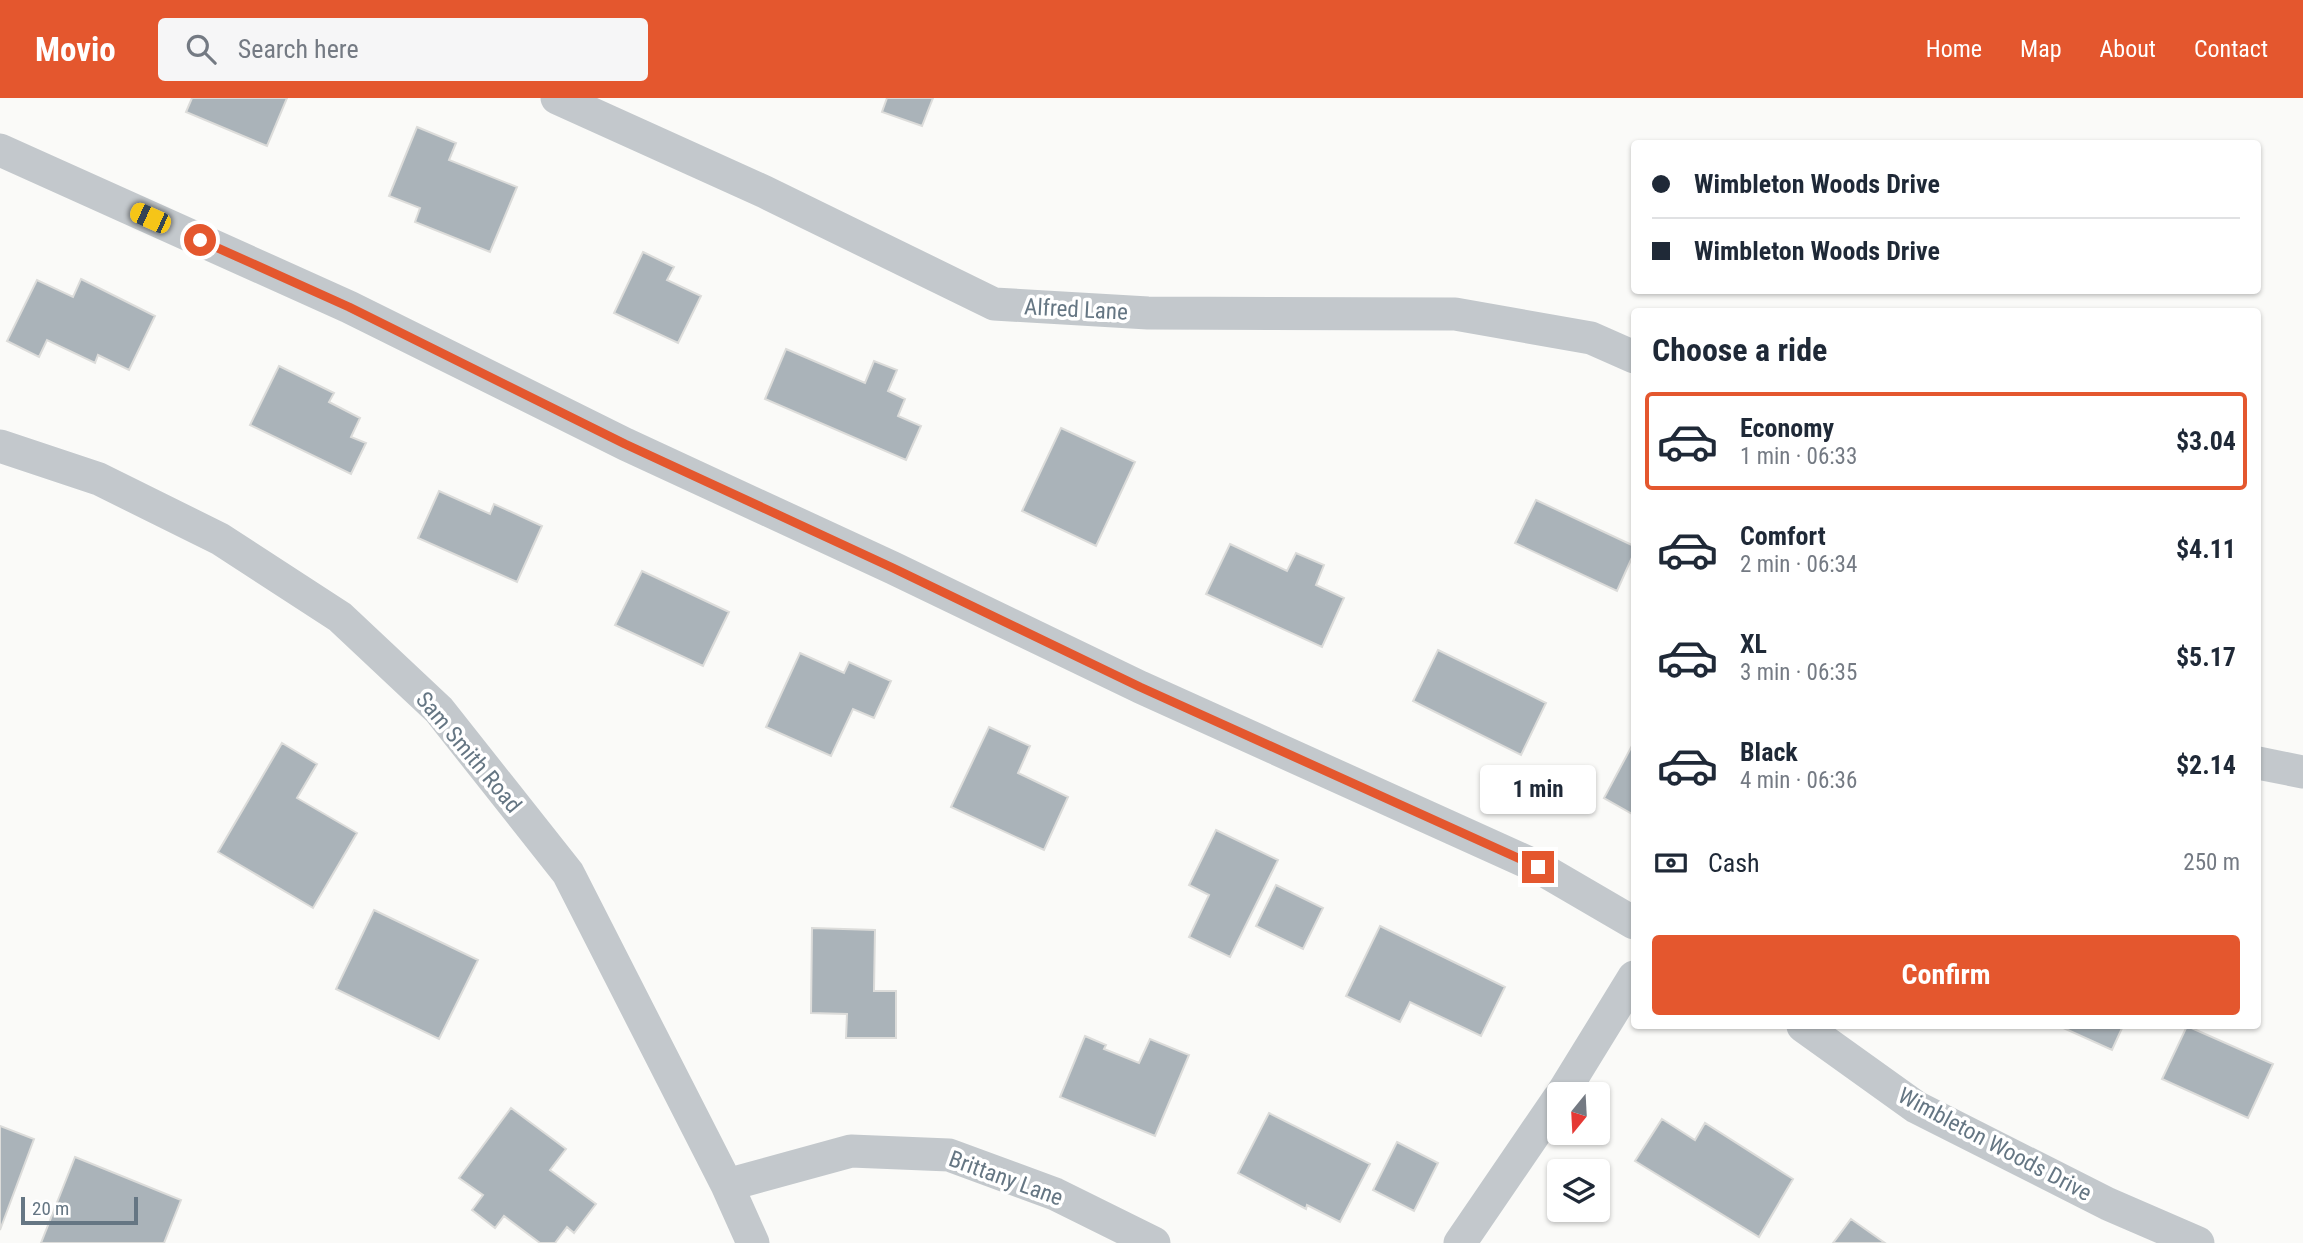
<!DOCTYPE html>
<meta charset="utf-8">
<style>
body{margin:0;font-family:"Roboto Condensed",sans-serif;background:#f6f6f7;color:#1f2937;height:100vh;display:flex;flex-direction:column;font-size:26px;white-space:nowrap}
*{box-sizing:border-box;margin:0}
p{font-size:23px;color:#747a83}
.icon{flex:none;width:38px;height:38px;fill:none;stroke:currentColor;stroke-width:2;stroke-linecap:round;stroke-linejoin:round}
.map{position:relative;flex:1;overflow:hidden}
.sheet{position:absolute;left:1631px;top:210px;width:630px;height:721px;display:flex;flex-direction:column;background:#fff;border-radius:7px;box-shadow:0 2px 5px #0004}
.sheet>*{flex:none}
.guide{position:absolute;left:1631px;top:42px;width:630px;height:154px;border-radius:7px;box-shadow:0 2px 5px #0004;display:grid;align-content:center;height:154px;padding:0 21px;background:#fff}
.needle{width:46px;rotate:198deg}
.fabs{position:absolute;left:1547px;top:984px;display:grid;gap:14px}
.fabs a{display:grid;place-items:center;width:63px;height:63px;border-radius:7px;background:#fff;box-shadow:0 2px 5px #0004;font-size:35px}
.scale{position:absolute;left:21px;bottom:18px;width:117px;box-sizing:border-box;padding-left:7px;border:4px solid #657683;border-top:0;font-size:19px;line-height:24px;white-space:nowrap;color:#657683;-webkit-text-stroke:5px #fff;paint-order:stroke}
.end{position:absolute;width:32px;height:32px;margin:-16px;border:9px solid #e4572e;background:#fff;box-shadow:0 0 0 4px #fff}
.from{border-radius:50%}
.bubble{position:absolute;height:49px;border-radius:7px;background:#fff;box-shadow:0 2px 5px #0004;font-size:23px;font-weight:700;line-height:49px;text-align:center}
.car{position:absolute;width:21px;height:42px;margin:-21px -10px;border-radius:9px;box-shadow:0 0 5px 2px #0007;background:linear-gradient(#f5c518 24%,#345 0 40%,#f5c518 0 76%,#345 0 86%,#f5c518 0)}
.guide b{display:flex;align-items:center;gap:24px;height:66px;font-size:26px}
.guide b+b{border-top:2px solid #e0e1e3}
.guide i{width:18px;height:18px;background:#1f2937}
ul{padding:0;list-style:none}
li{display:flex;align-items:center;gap:21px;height:98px;margin:0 14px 10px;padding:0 7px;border:4px solid transparent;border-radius:7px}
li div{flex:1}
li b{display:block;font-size:26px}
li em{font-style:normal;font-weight:700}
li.on{border-color:#e4572e}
li>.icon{width:63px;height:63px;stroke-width:1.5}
h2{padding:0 21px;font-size:32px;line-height:84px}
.pay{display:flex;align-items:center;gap:18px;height:77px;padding:0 21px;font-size:26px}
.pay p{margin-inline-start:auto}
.button{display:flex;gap:14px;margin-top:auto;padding:14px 21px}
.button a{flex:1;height:80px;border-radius:7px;background:#e4572e;color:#fff;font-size:28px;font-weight:700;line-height:80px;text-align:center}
header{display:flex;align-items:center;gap:42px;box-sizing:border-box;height:98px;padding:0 35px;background:#e4572e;color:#fff}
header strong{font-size:33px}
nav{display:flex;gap:38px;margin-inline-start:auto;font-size:24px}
.search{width:490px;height:63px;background:#f6f6f7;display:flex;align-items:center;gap:18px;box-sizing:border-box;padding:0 24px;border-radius:7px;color:#747a83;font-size:26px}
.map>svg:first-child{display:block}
.building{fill:#aab3b9;stroke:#dcdcda;stroke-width:2}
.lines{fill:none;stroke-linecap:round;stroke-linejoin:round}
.minor{stroke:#c3c8cc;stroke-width:33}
.route{stroke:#e4572e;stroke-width:9}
.labels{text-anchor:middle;stroke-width:7;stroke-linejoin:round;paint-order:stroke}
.street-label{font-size:23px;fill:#657683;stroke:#fff}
</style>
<header>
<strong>Movio</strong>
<div class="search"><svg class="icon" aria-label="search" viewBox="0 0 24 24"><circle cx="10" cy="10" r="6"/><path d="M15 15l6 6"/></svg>Search here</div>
<nav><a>Home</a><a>Map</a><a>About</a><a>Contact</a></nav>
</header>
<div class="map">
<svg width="2303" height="1145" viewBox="0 0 2303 1145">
<rect width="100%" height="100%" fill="#fafaf8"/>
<path class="building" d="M192,0H287L267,48L186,14Z
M887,0H933L922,28L882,14Z
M417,29L456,45L449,62L517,89L490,154L415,124L420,110L389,98Z
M643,154L674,169L667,182L701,198L678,245L614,215Z
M81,181L155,218L129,272L98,257L95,265L47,242L39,259L7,243L37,182L73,199Z
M786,251L865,285L874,263L897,272L888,293L905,301L898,318L921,328L906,362L765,301Z
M279,268L334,295L329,304L360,320L351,339L366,345L351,376L250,327Z
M1061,330L1135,364L1096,448L1022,413Z
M439,393L490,416L494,406L542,428L517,484L418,440Z
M1536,402L1634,448V455L1617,493L1515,445Z
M1230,446L1287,473L1296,455L1324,467L1316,487L1344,500L1322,549L1206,496Z
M642,473L729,514L703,568L615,527Z
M1438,552L1546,605L1521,657L1413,603Z
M800,555L844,575L849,564L891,583L874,620L853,611L831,658L766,629Z
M989,629L1030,648L1018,675L1068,699L1044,752L951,709Z
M1634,644V717L1604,700Z
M282,645L317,666L297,700L357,735L313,810L218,754Z
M1216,732L1278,762L1230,859L1189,839L1209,797L1189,787Z
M1276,787L1323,810L1303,851L1256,828Z
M374,812L478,862L439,941L336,891Z
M1380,828L1505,889L1481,938L1410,904L1400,924L1346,898Z
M812,830L875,832L874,893H896V940H846L847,916L811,915Z
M2059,928H2123L2112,952Z
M2187,928L2273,966L2248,1020L2162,981Z
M1085,938L1106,947L1104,951L1139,965L1150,941L1189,957L1155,1038L1060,999Z
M511,1010L566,1051L550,1072L596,1106L574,1135L567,1129L555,1145H540L504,1118L495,1130L472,1112L483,1097L459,1080Z
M1269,1015L1370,1066L1340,1124L1307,1107L1306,1111L1238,1075Z
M1662,1021L1695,1042L1705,1025L1793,1081L1759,1139L1635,1063Z
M0,1028L34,1041L0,1132Z
M1397,1044L1438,1065L1414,1113L1373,1092Z
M75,1059L181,1102L164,1145H41Z
M1851,1121L1885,1145H1833Z"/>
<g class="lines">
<path class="minor" d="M557,0L765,94L994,206L1148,215L1455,216L1591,240L1634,259
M0,52L349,209L625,346L893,470L1140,589L1538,769L1634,825
M0,348L99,381L220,441L340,519L439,612L568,775L727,1087L753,1145
M2258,665L2303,674
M1803,928L1916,1009L2108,1106L2198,1145
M1562,996L1634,879
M727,1087L851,1053L949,1057L1055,1096L1154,1145
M1460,1145L1559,1000"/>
</g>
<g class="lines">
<path class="route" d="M200,142L349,209L625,346L893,470L1140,589L1538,769"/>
</g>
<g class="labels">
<g class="street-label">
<text transform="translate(1076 211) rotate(3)" y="8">Alfred Lane</text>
<text transform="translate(469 654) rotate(50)" y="8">Sam Smith Road</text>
<text transform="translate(1995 1046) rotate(28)" y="8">Wimbleton Woods Drive</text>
<text transform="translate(1006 1080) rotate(20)" y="8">Brittany Lane</text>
</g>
</g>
</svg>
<div class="fabs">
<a><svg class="needle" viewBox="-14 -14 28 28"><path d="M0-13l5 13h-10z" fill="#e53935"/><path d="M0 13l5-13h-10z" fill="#747a83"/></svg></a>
<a><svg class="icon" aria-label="layers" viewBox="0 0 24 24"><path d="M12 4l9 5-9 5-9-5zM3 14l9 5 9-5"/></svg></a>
</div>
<div class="scale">20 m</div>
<i class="end from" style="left:200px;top:142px"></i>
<i class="end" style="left:1538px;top:769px"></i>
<div class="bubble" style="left:1480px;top:667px;width:116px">1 min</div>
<i class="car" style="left:150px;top:120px;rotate:294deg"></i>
<div class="guide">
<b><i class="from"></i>Wimbleton Woods Drive</b>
<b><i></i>Wimbleton Woods Drive</b>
</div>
<section class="sheet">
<h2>Choose a ride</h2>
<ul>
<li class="on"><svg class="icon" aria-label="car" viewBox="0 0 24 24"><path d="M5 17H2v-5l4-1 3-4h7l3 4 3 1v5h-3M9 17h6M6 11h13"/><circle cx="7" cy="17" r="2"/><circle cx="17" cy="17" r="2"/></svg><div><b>Economy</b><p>1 min · 06:33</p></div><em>$3.04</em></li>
<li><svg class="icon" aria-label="car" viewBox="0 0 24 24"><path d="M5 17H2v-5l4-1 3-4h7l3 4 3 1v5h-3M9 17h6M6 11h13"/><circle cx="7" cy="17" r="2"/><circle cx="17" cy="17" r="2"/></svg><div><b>Comfort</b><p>2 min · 06:34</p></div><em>$4.11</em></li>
<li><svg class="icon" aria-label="car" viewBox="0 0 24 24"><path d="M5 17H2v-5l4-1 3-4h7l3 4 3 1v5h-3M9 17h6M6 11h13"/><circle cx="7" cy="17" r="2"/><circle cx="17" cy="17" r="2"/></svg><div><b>XL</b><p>3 min · 06:35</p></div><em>$5.17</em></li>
<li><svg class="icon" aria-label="car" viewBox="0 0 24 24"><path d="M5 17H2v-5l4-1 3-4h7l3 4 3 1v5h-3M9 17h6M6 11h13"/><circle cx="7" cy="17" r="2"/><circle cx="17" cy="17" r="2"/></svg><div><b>Black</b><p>4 min · 06:36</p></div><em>$2.14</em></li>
</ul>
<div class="pay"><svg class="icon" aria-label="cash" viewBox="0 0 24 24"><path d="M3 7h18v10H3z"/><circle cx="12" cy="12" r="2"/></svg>Cash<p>250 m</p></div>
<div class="button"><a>Confirm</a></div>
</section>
</div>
